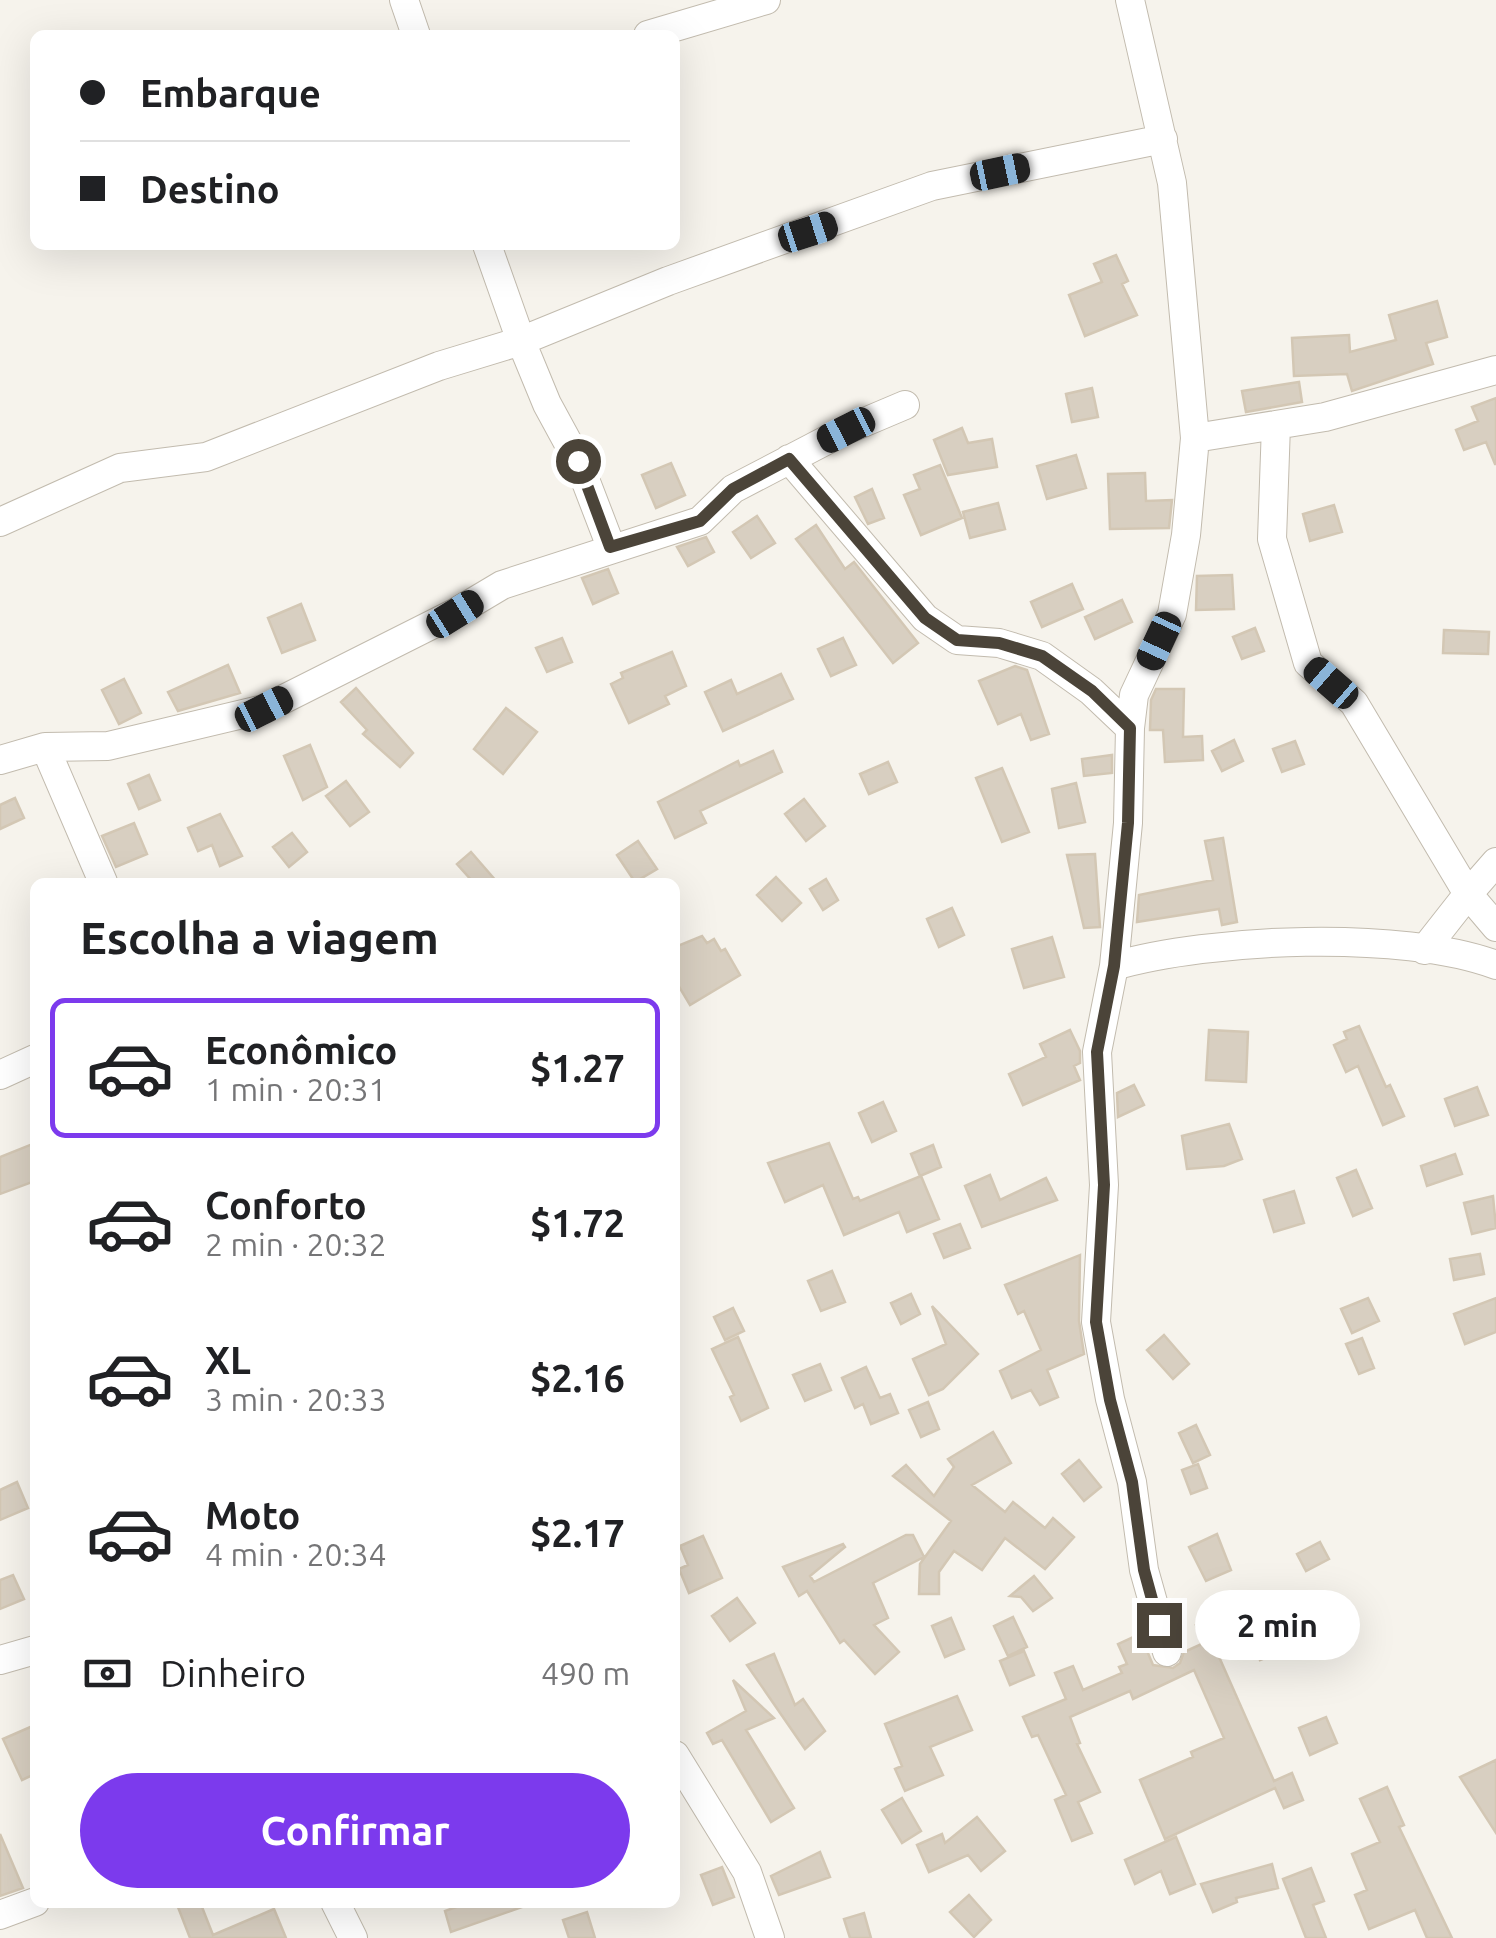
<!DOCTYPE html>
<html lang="pt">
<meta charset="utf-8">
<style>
body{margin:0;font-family:Ubuntu,sans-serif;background:#f2f2f2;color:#202124;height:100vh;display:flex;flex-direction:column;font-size:38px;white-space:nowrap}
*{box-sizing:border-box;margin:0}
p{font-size:32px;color:#757577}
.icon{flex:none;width:55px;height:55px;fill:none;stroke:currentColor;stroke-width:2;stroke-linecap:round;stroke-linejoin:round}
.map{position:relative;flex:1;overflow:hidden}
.side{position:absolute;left:30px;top:878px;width:650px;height:1030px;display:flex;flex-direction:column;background:#fff;border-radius:15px;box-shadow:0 10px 40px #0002}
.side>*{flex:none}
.banner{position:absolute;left:30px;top:30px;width:650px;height:220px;border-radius:15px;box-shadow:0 10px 40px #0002;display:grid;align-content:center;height:220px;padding:0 50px;background:#fff}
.end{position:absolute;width:45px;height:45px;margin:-22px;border:12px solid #4b4439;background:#fff;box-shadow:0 0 0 5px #fff}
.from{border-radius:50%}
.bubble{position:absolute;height:70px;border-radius:35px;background:#fff;box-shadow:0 10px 40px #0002;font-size:32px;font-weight:700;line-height:70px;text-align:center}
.car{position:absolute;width:30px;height:60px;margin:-30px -15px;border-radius:12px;box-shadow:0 0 8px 2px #0007;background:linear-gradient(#222 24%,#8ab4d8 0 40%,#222 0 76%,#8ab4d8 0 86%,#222 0)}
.banner b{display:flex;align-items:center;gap:35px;height:95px;font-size:38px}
.banner b+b{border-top:2px solid #e0e0e0}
.banner i{width:25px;height:25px;background:#202124}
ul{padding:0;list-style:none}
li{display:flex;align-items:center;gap:30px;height:140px;margin:0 20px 15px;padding:0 30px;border:5px solid transparent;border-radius:15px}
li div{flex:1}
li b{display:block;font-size:38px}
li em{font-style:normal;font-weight:700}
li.current{border-color:#7c3aed}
li>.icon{width:90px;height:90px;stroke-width:1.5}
h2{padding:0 50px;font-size:45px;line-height:120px}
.pay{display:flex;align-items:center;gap:25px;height:110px;padding:0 50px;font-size:38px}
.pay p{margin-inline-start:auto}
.action{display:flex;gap:20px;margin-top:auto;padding:20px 50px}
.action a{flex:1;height:115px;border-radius:60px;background:#7c3aed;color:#fff;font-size:40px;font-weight:700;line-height:115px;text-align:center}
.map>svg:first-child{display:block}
.building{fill:#d8cfc1;stroke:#d3c7b4;stroke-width:2.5}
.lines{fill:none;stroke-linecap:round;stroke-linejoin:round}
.minor-casing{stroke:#c2bbae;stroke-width:30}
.minor{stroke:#fff;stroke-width:28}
.route{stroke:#4b4439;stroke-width:12}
</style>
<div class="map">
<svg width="1496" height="1938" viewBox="0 0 1496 1938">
<rect width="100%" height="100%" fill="#f6f3ec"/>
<path class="building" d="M1116,255L1128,281L1122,284L1137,315L1085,336L1069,295L1102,282L1094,264Z
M1437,301L1447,337L1426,343L1433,364L1352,391L1347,374L1294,376L1292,338L1349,335L1350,352L1396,340L1389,315Z
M1299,382L1302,402L1246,412L1242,391Z
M1092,388L1098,417L1072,422L1066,394Z
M1496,398V464H1495L1486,442L1464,450L1456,430L1478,421L1472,407Z
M962,428L968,443L992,439L997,467L948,475L934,440Z
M1076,455L1086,488L1047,499L1037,466Z
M671,463L685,495L656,508L642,475Z
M940,465L962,518L921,535L904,495L920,489L914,475Z
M1145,473L1146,501L1172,500L1169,528L1110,529L1108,474Z
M872,489L884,518L868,524L855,497Z
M998,503L1005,529L970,538L963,512Z
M1334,505L1342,532L1310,541L1303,514Z
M757,516L775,543L751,558L733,532Z
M816,525L845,569L854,562L918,643L893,663L796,539Z
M706,537L714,552L688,566L677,547Z
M608,569L618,593L593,604L582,578Z
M1232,575L1234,609L1196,610L1197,576Z
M1072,584L1083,609L1042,627L1031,602Z
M1122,600L1132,622L1095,639L1085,617Z
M301,604L315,640L282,653L268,618Z
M1255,628L1264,651L1242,659L1233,637Z
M1444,630L1489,632L1488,654L1443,653Z
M562,638L572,662L547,672L536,648Z
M843,638L856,665L831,676L818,649Z
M672,652L686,686L665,696L669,704L629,723L611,684L623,678L621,673Z
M228,665L240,693L178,711L168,692Z
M1015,666L1027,670L1049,734L1031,740L1021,714L998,724L979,681Z
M781,674L793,699L723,731L705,692L731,680L737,694Z
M124,679L141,713L119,724L102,690Z
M356,688L413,753L400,767L363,734L367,730L341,702Z
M1156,689H1184L1183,737L1202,736L1203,760L1165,762L1163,730H1150L1151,700Z
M506,708L537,732L503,774L474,749Z
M1234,740L1243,761L1222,771L1212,751Z
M1295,741L1304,764L1282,772L1273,749Z
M310,745L327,787L303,800L284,756Z
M773,751L782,772L700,811L706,823L675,838L658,802L738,761L740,766Z
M1112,755V773L1084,776L1082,759Z
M888,762L897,782L869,794L860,774Z
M1002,768L1029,832L1002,842L976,778Z
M149,775L160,800L139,809L128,784Z
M346,781L369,812L350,826L326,796Z
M1076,783L1085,822L1059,828L1052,789Z
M15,798L24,818L0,829V805Z
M804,799L825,826L806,841L785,814Z
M220,814L242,856L220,866L212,845L198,851L188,828Z
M134,823L147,854L116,867L102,836Z
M292,833L307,852L289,867L273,847Z
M1223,838L1237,922L1222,925L1219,909L1137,922L1139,895L1213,880L1205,841Z
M638,841L657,869L635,882L617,855Z
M471,852L497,882H473L457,864Z
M1095,854L1100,927L1084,928L1067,855Z
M776,877L801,903L782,921L757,895Z
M826,879L838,900L823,910L810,889Z
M952,908L964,935L939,947L927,919Z
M702,936L707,943L714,939L721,951L725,949L740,975L690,1005L675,980V947Z
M1052,937L1064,977L1024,988L1012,949Z
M1359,1026L1386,1087L1390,1085L1404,1116L1383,1125L1358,1066L1346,1072L1334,1045L1347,1039L1344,1032Z
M1070,1030L1080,1051V1063L1074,1066L1080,1080L1023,1105L1009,1074L1046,1057L1040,1044Z
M1209,1030L1248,1032L1246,1082L1206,1080Z
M1134,1085L1144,1105L1118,1117L1117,1093Z
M1477,1087L1488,1115L1455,1126L1445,1099Z
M883,1102L896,1131L872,1142L859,1113Z
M1229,1124L1242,1159L1224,1166L1187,1169L1182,1136Z
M35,1143V1181L0,1194V1157Z
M829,1143L853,1199L858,1197L860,1201L921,1176L939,1219L907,1232L899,1212L844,1235L823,1185L785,1202L768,1163Z
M933,1145L941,1167L920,1176L911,1154Z
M1455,1154L1462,1174L1427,1186L1421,1166Z
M1356,1170L1372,1208L1353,1216L1337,1178Z
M990,1175L1000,1200L1046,1178L1057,1200L982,1227L965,1186Z
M1294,1191L1304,1223L1274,1232L1264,1200Z
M1493,1196L1496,1228L1472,1234L1464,1203Z
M960,1224L970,1248L944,1258L934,1234Z
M1480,1254L1484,1274L1454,1280L1450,1259Z
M1080,1255L1079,1321L1084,1354L1047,1370L1058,1397L1040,1405L1031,1390L1012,1398L1000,1371L1041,1350L1024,1311L1018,1314L1005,1285Z
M832,1271L845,1302L821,1311L808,1281Z
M911,1294L920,1314L901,1324L891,1303Z
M1368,1298L1379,1321L1352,1333L1341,1309Z
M1496,1298V1332L1465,1344L1454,1314Z
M932,1306L978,1354L943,1389L929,1395L913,1359L946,1344Z
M733,1308L744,1331L725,1340L714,1317Z
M1164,1335L1189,1364L1173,1379L1147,1350Z
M738,1337L768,1408L741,1421L730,1397L734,1395L712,1349Z
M1362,1338L1374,1368L1359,1374L1346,1344Z
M820,1364L831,1390L805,1401L793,1375Z
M866,1367L880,1398L890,1394L898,1413L871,1424L863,1404L855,1408L842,1378Z
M928,1402L939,1429L921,1437L909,1410Z
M1196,1425L1210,1455L1193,1463L1179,1433Z
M993,1432L1011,1463L972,1485L1005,1512L1013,1502L1045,1528L1053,1518L1074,1537L1045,1569L1005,1538L982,1570L954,1551L939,1572V1594H919L920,1564L951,1521L893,1476L906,1465L934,1496L954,1467L948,1459Z
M1079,1460L1101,1487L1084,1501L1062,1474Z
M1198,1464L1207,1488L1191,1494L1182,1470Z
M17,1482L28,1508L0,1520V1490Z
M1217,1534L1231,1570L1206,1581L1189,1547Z
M906,1535H913L924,1557L873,1583L888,1618L874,1625L899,1652L875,1674L844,1640L840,1643L807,1591L799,1596L783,1567L843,1544L845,1547L810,1576L814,1582Z
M703,1536L722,1578L689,1593L679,1569L688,1565L680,1546Z
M1320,1542L1329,1559L1306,1571L1297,1554Z
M13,1575L24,1599L0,1609V1580Z
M1034,1576L1052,1598L1033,1611L1021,1597L1010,1596Z
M737,1598L755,1623L730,1641L712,1616Z
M1220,1614L1233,1642L1216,1650L1274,1781L1292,1773L1303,1800L1284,1808L1275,1788L1165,1839L1140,1780L1193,1757L1191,1752L1224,1738L1194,1670L1133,1699L1130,1691L1070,1717L1080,1743L1077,1744L1100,1792L1078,1802L1092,1833L1072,1841L1055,1800L1066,1795L1038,1735L1032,1737L1023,1717L1066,1699L1055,1673L1073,1666L1083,1690L1122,1673L1119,1667L1127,1664L1118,1644L1140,1634L1153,1665L1173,1668L1180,1663L1184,1652L1204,1643L1196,1625Z
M1013,1617L1027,1647L1008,1656L994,1626Z
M951,1618L964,1649L945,1657L932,1626Z
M1275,1620L1287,1649L1260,1660L1248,1630Z
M1024,1651L1034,1675L1010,1685L1000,1661Z
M774,1654L795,1705L803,1699L825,1731L805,1749L747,1665Z
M733,1680L774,1718L746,1730L794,1808L771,1822L722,1740L713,1744L707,1733L746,1711Z
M957,1696L972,1730L930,1747L943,1775L905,1791L895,1769L902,1766L885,1724Z
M1326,1717L1337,1743L1310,1755L1299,1728Z
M35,1725V1774L22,1780L3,1739Z
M1496,1760V1833L1460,1777Z
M1387,1787L1404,1825L1399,1827L1452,1938H1427L1415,1910L1369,1929L1355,1895L1367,1890L1352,1854L1380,1842L1360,1799Z
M902,1798L921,1831L902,1843L882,1810Z
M977,1817L1005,1851L981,1871L968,1855L929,1872L917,1845L942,1834L945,1843Z
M0,1834L23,1888L0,1896Z
M1176,1837L1195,1884L1170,1894L1161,1871L1135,1884L1125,1860Z
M820,1852L830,1877L779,1895L771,1876Z
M1272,1864L1278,1888L1236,1898L1237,1902L1213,1912L1201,1884Z
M722,1867L734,1897L713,1905L701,1875Z
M1311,1868L1324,1901L1313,1905L1326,1938H1306L1283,1879Z
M969,1895L991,1920L974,1937L950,1912Z
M176,1902H200L213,1935L274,1909L286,1938H190Z
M470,1902H524L525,1906L451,1932L445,1911Z
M587,1912L595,1938H569L563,1920Z
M864,1913L871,1938H850L844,1919Z"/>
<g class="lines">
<defs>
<path id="minor" d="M404,0L416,35
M1130,0L1172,183L1195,438L1186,535L1172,614L1134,695L1130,728L1128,823L1114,966L1097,1052L1104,1185L1096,1322L1110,1399L1132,1482L1144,1570L1167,1652
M648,35L766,0
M1276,425L1272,539L1308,663L1354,703L1468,894L1496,862
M1195,438L1325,417L1496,370
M789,459L925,618L957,640L999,643L1042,656L1091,691L1130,728
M0,522L120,468L206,457L439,366L521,341L487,245
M611,547L578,461L547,404L521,341L668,281L932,186L1163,139
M45,747L103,882
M0,760L45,747L108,746L264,709L455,613L502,585L700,521L733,489L846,430L905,405
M1424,950L1468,894L1496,927
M1114,966C1210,938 1402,930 1496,965
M0,1075L35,1059
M0,1660L35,1650
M675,1755L747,1872L770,1938
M335,1902L353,1938
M0,1915L35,1902"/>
</defs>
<use href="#minor" class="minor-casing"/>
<use href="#minor" class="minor"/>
</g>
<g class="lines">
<path class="route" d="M578,461L610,547L700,521L733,489L789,459L925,618L957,640L999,643L1042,656L1092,691L1130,728L1128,823L1114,966L1097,1052L1104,1185L1096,1322L1110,1400L1132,1482L1144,1570L1159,1625"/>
</g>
</svg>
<i class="end from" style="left:578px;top:461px"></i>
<i class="end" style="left:1159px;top:1625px"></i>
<div class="bubble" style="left:1195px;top:1590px;width:165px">2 min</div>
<i class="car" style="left:1000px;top:172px;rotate:78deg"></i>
<i class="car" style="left:808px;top:232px;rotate:72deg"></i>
<i class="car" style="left:846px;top:430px;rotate:243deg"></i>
<i class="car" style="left:455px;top:614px;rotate:58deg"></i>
<i class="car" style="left:1159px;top:641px;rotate:205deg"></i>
<i class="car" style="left:1331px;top:683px;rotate:311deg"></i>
<i class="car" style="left:264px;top:709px;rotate:63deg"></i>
<div class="banner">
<b><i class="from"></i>Embarque</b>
<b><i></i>Destino</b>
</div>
<section class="side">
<h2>Escolha a viagem</h2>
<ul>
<li class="current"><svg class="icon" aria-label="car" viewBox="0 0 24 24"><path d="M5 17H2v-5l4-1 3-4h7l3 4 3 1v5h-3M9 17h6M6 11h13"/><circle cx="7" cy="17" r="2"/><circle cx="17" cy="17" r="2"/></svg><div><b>Econômico</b><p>1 min · 20:31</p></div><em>$1.27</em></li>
<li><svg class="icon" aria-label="car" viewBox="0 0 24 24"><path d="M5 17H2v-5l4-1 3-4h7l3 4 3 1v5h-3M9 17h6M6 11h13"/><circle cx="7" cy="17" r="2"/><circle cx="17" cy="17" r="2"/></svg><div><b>Conforto</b><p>2 min · 20:32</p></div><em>$1.72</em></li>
<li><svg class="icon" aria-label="car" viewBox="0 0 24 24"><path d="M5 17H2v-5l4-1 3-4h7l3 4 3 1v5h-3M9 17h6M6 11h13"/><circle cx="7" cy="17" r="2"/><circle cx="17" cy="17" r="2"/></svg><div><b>XL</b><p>3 min · 20:33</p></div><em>$2.16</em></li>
<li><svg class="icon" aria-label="car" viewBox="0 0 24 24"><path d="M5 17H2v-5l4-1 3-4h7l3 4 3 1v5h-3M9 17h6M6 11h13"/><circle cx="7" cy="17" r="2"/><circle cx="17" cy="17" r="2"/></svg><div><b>Moto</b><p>4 min · 20:34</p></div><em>$2.17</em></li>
</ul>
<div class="pay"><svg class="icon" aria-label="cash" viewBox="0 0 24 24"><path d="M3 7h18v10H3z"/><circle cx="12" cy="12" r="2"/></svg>Dinheiro<p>490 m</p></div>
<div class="action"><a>Confirmar</a></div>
</section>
</div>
